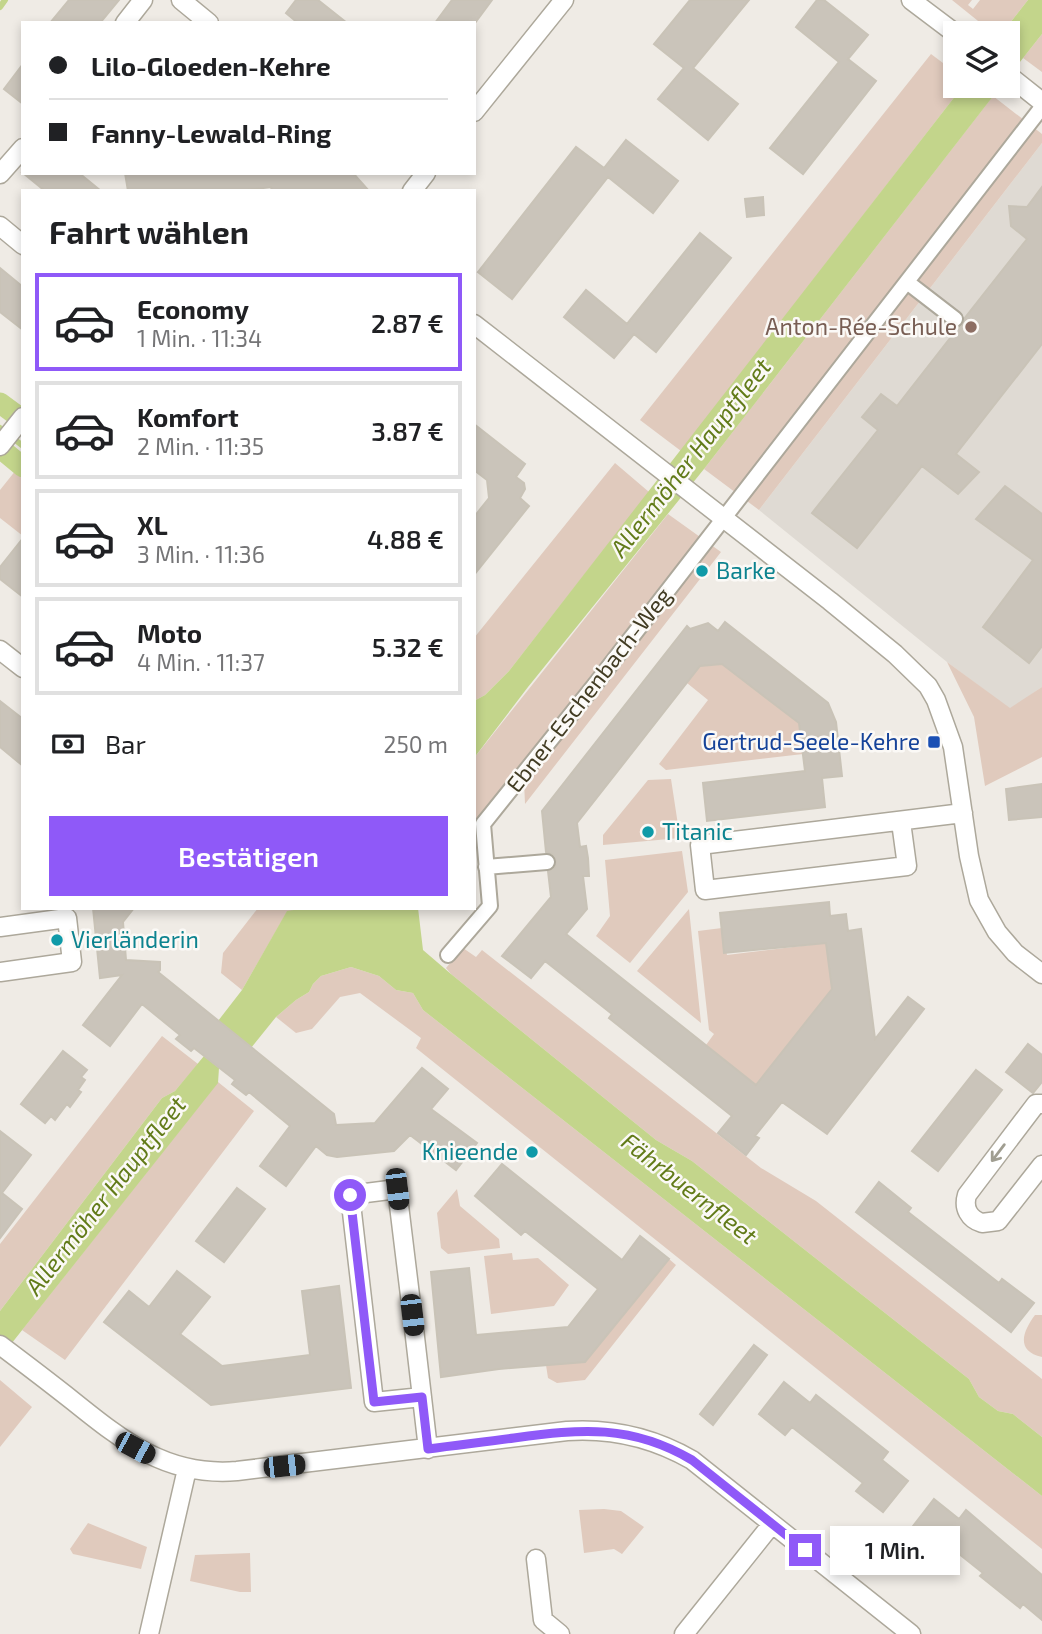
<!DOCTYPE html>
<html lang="de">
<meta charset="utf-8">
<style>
body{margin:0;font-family:"Exo 2",sans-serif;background:#f2f2f2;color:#202124;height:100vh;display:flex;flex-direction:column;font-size:26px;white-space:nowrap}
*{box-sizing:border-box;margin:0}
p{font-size:23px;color:#757577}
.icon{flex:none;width:38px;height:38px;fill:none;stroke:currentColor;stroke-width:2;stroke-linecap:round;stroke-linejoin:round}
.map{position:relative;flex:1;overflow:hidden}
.side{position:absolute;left:21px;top:189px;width:455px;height:721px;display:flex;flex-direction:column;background:#fff;border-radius:0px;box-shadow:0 4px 10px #0003}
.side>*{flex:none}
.banner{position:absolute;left:21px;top:21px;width:455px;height:154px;border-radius:0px;box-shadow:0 4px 10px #0003;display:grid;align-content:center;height:154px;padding:0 28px;background:#fff}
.buttons{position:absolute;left:943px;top:21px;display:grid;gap:14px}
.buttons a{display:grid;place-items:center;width:77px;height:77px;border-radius:0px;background:#fff;box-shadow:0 4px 10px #0003;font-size:35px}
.end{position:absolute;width:32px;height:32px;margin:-16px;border:9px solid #8f59f8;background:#fff;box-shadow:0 0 0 4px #fff}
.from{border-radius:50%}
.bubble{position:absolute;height:49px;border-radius:0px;background:#fff;box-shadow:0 4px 10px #0003;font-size:23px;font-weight:600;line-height:49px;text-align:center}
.car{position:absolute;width:21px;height:42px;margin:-21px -10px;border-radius:9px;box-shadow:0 0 5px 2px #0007;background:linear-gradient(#222 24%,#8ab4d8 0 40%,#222 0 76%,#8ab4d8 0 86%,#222 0)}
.banner b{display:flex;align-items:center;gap:24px;height:66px;font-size:26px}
.banner b+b{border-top:2px solid #e0e0e0}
.banner i{width:18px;height:18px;background:#202124}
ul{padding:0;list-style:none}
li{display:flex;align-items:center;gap:21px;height:98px;margin:0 14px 10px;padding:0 14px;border:4px solid #e0e0e0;border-radius:0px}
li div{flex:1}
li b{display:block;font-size:26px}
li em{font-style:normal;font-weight:600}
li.active{border-color:#8f59f8}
li>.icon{width:63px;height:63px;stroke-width:1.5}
h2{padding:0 28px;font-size:32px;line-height:84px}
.pay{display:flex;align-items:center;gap:18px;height:77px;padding:0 28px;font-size:26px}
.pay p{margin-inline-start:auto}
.button{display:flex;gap:14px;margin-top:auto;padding:14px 28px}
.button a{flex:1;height:80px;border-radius:0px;background:#8f59f8;color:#fff;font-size:28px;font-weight:600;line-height:80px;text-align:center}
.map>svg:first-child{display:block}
.built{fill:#dfdad3}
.green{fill:#e0cabd}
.water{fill:#c3d58b}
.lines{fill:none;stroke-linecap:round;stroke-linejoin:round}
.stream{stroke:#c3d58b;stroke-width:6}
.canal{stroke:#c3d58b;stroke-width:21}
.building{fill:#cac4ba;stroke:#c9c3b7;stroke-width:2}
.pedestrian-casing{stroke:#ada89b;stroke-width:18}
.minor-casing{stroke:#ada89b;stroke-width:21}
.pedestrian{stroke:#fff;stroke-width:14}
.minor{stroke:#fff;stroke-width:18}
.oneway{stroke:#a09e91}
.route{stroke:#8f59f8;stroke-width:9}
.education-dot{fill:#8d6e63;stroke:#fbf9f6;stroke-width:2.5}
.culture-dot{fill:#0f9aa8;stroke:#fbf9f6;stroke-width:2.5}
.transit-dot{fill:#1a4fb4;stroke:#fbf9f6;stroke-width:2.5}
.labels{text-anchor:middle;stroke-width:5;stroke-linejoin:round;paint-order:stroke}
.education-label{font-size:23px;fill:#785e54;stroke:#fbf9f6;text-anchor:end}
.culture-label{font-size:23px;fill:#0d838f;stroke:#fbf9f6;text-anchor:start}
.street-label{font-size:23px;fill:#423c23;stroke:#fbf9f6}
.transit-label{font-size:23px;fill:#164399;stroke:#fbf9f6;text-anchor:end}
.water-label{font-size:24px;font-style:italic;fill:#627b19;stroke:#fbf9f6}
</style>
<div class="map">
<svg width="1042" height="1634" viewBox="0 0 1042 1634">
<rect width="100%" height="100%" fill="#efebe5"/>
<path class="built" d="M1042,143V687L1010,709L947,662L759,510Z"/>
<path class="green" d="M952,0H972L968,5L973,9L980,0H1028L1002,33H993Z
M1042,34V72L1023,58Z
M931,54L955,72L956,86H963L681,451L640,420Z
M993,96L1042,134V143L759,510L704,469Z
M615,463L649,492L509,671L485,695L474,701V638Z
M20,465L23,467V536L0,518V490Z
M668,514L721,552L525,804L524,781L710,547L700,539L474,822V758Z
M947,662L1010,708L1042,687V757L985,786L974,717Z
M722,664L799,723L803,754L666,770L659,764L708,700L687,683L700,666Z
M671,779L680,838L603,845V835L648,780Z
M682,851L688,892L630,963L596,936L610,916L605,860Z
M258,908H307L287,912L242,990L221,973L223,953Z
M689,909L701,1023L637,971Z
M722,928L727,955L826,943L832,989L756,1085L706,1045L714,1034L709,1030L698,931Z
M463,948L476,957L482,950L761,1168L816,1201L1042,1379V1437L1013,1414L998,1411L979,1397L969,1379L692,1161L656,1140L451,974L446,968Z
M351,967L379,976L396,990L413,993L423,1010L1042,1496V1549L416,1048L421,1038L360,993L340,997L312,1029L296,1033L276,1017L296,1000L309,992L313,984L321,976Z
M162,1036L198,1064L175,1091L162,1098L0,1311V1244Z
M218,1082L254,1111L65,1360L22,1330Z
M457,1189L460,1206L499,1239L500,1248L448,1254L441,1248L437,1213Z
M512,1253L513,1260L538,1258L569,1285L554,1306L491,1314L484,1256Z
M669,1259L676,1265L585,1380L557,1383L548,1378L546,1365L585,1362Z
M1035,1315H1042V1357C1015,1351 1023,1331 1035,1315Z
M0,1380L32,1407L0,1447Z
M604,1509L621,1511L644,1527L622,1554L614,1549L584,1553L579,1510Z
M88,1523L147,1547L141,1569L73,1554L70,1549Z
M250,1553L251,1592H240L190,1581L195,1555Z"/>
<path class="water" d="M1028,0H1042V34L1008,77V33H1002Z
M963,86H1001L704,469L528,687L474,758V701L485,695L509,671Z
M307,908H418L423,950L451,974L656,1140L692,1161L969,1379L979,1397L998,1411L1013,1414L1042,1437V1496L423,1010L413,993L396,990L379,976L351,967L321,976L313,984L309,992L296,1000L276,1017L251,1048L218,1021L242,990L287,911Z
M204,1056L219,1068L218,1083L0,1358V1311L162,1098L175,1091Z"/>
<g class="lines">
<path class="stream" d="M0,7L5,0
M0,428L23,446"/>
<path class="canal" d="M0,403L23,420
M0,448L23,467"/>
</g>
<path class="building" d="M69,0H119L100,23H50Z
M296,0H318L347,23H298L286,13Z
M452,0H492L475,23H435Z
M690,0H749L693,68L738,104L708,140L658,99L684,68L654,44Z
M817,0H824L868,35L848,59L876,81L803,174L770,148L839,62L796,27Z
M23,64V104L4,89Z
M626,140L678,181L653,213L608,177L512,299L478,272L576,147L604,168Z
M23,173H79L101,191H45Z
M125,173H353L369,191H272L271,187L240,191H128Z
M1042,187V344L956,454L979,472L958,494L922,466L857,548L812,513L878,430L862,417L881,394L897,406L958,328L962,325L964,319L1027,239L1011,226L1009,206L1027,207Z
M763,197L764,215L747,217L745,199Z
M700,233L731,258L656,352L634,334L614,358L564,317L586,290L627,324Z
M0,268L23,287V330L0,312Z
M474,424L525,464L516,477L524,483L525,489L520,498L529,506L474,575V517L489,498L487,480L474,470Z
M1005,486L1042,514V646L1029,663L983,627L1033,560L976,519Z
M23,538V597L0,579V567Z
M725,622L828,703L836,722L842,776L822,778L825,807L707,821L703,783L805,771L799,723L722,664L700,666L577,823L580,847L586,846L588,858L589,876H583L587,909L566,934L756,1085L832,989L826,943L724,953L720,913L829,902L830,916L846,914L848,931L861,929L875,1039L908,997L924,1009L827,1134L782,1102L755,1136L759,1138L746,1155L718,1133L732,1116L609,1018L612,1014L545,961L531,978L502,956L551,897L548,871L555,867L556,861L552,854L546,852L542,811L687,626L690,629L708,623L718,631Z
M0,701L23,719V766L0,747Z
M1042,784V817L1009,820L1006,789Z
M93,908H134L123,922L126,960L160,962V970L158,972L334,1114L336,1125L375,1123L422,1068L448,1089L431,1109L477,1143L456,1170L410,1135L394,1151L337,1157L327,1155L316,1146L286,1186L260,1166L290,1126L249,1092L246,1095L232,1084L235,1080L194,1048L191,1051L176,1039L180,1035L142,1004L110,1046L83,1025L122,975L100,978Z
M1028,1044L1042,1055V1082L1033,1093L1006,1072Z
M63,1051L87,1070L81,1077L85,1080L78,1090L81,1092L70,1107L67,1104L55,1120L51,1116L45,1123L21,1104Z
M976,1070L1002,1090L938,1171L912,1151Z
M0,1131L31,1155L2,1193L22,1209L0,1238Z
M502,1164L622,1260L640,1236L669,1259L585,1362L499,1369L441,1377L431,1272L469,1268L476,1335L568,1327L598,1289L525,1231L521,1235L475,1196Z
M879,1182L911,1208L908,1212L999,1283L1002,1279L1034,1303L1011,1332L856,1212Z
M237,1188L265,1209L224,1262L196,1241Z
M177,1271L210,1297L180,1334L222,1366L310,1355L302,1291L339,1286L351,1388L211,1405L104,1322L129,1291L149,1307Z
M754,1345L767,1355L713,1425L700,1414Z
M784,1382L810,1403L816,1395L888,1452L882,1460L908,1481L883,1512L856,1491L863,1483L792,1427L785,1435L759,1414Z
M934,1499L959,1519L966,1510L1042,1575V1620L1023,1604L1020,1608L980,1576L983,1573L944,1542L937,1551L910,1530Z"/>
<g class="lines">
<defs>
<path id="pedestrian" d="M907,282L955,319
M486,867L547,862
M448,955L490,906L483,824L597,682L1042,107"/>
<path id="minor" d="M181,0L209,23
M911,0L956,34
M125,23L143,0
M1008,75L1042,102
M474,112L564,0
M0,174L23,148
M412,191L426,173
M0,226L23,245
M474,324L830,601L895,654L928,686L936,700L953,747L969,856L979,900L997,932L1015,953L1042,974
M0,446L23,417
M0,650L23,668
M901,822L907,866L705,890L700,845L963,813
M0,927L67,918L72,962L0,972
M1042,1104H1036L967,1195C963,1208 969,1219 982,1223L998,1221L1042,1165
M0,1345C24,1363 49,1382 73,1401C124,1442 168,1477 237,1471L567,1431C612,1428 652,1437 692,1460L911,1634
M422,1397L374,1402L350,1195L397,1189C408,1276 418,1362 428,1449
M536,1559L543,1620L560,1634
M149,1634L187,1469
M684,1634L772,1524"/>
</defs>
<use href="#pedestrian" class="pedestrian-casing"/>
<use href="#minor" class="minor-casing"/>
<use href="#pedestrian" class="pedestrian"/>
<use href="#minor" class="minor"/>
</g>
<defs><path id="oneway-shaft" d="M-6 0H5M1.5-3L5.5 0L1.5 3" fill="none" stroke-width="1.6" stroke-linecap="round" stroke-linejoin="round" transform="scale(1.75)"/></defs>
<use class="oneway" href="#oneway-shaft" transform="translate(998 1153) rotate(127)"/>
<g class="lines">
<path class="route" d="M350,1195L374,1402L422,1397L428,1449C457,1445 485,1442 514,1438C581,1429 631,1424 692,1460L805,1550"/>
</g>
<circle class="education-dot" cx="971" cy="327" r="7"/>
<g class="culture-dot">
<circle cx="702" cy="571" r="7"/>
<circle cx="648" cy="832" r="7"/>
<circle cx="57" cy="940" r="7"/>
<circle cx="532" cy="1152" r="7"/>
</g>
<rect class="transit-dot" x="927" y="735" width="14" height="14" rx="3.5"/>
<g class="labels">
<g class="education-label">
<text x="957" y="335">Anton-Rée-Schule</text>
</g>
<g class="culture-label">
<text x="716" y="579">Barke</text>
<text x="662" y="840">Titanic</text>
<text x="71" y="948">Vierländerin</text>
<text x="518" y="1160" text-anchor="end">Knieende</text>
</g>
<g class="street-label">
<text transform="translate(589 690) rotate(-52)" y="8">Ebner-Eschenbach-Weg</text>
</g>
<g class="transit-label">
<text x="920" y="750">Gertrud-Seele-Kehre</text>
</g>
<g class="water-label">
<text transform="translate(691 458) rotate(-52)" y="8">Allermöher Hauptfleet</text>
<text transform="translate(689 1189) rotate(38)" y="8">Fährbuernfleet</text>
<text transform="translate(106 1196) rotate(-52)" y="8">Allermöher Hauptfleet</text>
</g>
</g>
</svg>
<div class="buttons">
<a><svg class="icon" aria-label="layers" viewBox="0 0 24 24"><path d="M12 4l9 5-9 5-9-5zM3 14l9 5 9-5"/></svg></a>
</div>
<i class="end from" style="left:350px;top:1195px"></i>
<i class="end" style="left:805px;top:1550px"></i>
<div class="bubble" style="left:830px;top:1526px;width:130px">1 Min.</div>
<i class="car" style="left:397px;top:1189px;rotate:173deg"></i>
<i class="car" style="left:412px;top:1315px;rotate:173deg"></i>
<i class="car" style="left:135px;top:1448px;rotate:118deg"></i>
<i class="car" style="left:284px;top:1466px;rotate:84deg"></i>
<div class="banner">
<b><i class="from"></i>Lilo-Gloeden-Kehre</b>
<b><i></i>Fanny-Lewald-Ring</b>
</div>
<section class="side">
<h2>Fahrt wählen</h2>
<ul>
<li class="active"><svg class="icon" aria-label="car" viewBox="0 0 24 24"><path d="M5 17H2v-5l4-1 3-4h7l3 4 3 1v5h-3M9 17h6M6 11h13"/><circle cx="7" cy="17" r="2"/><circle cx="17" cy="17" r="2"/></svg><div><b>Economy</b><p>1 Min. · 11:34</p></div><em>2.87 €</em></li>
<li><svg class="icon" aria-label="car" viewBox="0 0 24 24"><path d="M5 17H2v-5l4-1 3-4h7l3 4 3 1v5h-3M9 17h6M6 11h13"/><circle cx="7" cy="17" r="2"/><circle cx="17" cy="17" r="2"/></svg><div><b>Komfort</b><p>2 Min. · 11:35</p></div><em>3.87 €</em></li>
<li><svg class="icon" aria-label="car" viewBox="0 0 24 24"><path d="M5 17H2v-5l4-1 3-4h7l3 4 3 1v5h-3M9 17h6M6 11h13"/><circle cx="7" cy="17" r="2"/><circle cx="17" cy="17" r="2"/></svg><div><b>XL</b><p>3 Min. · 11:36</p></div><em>4.88 €</em></li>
<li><svg class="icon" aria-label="car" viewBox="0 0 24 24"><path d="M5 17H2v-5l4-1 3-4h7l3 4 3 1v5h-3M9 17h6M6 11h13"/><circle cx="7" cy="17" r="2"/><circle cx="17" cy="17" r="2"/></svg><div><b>Moto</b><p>4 Min. · 11:37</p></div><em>5.32 €</em></li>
</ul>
<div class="pay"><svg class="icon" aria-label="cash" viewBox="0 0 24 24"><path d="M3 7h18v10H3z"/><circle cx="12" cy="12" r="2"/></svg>Bar<p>250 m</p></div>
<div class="button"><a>Bestätigen</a></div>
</section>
</div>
